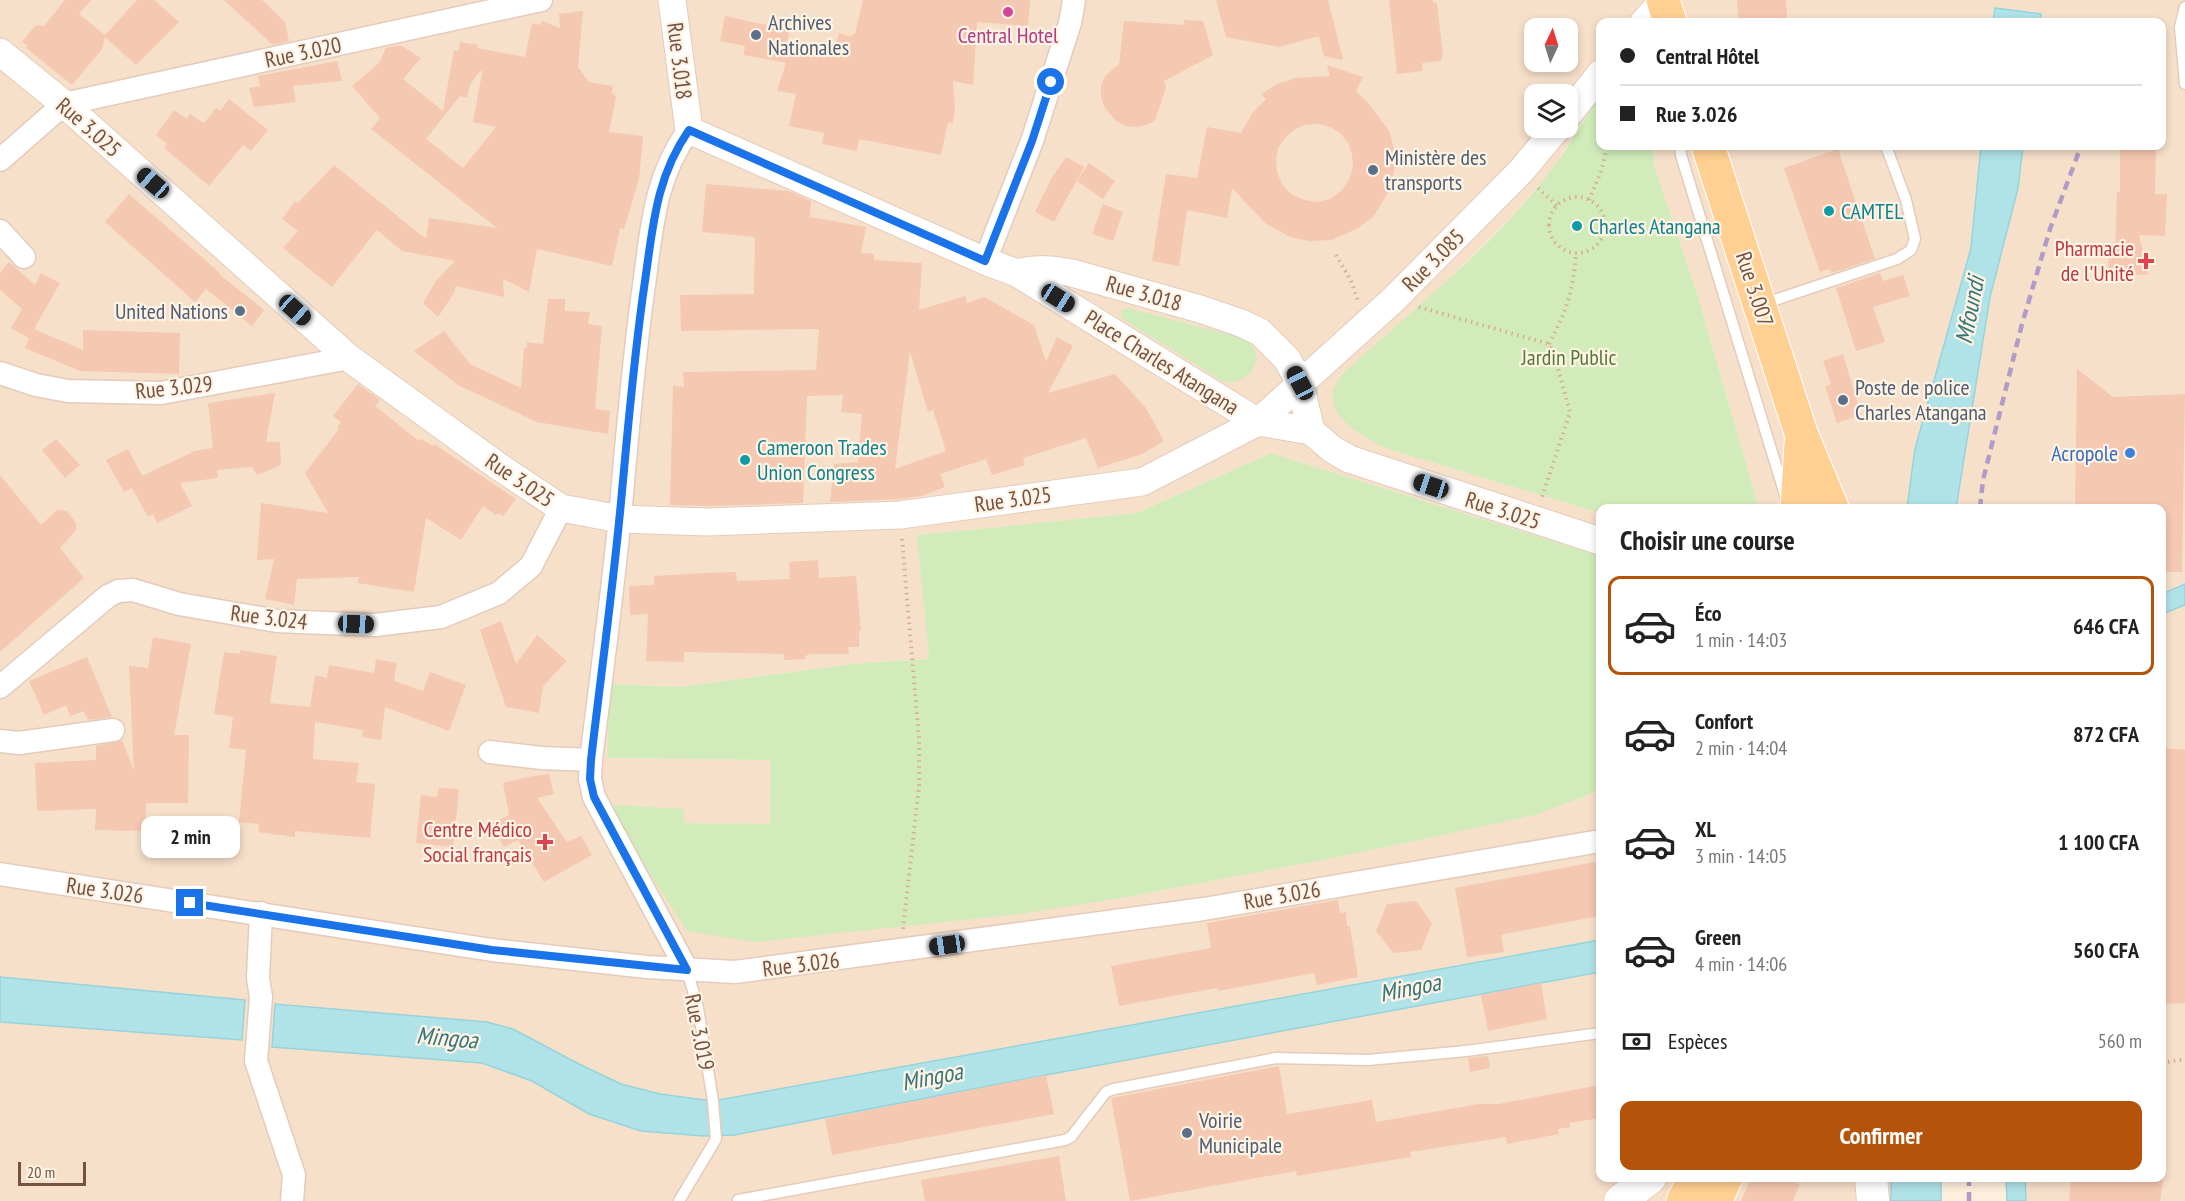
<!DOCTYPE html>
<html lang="fr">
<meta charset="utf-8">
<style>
body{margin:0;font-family:"PT Sans Narrow",sans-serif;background:#f6f6f6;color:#222;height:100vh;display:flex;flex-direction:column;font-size:22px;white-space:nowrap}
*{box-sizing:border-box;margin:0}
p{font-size:20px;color:#767676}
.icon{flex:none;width:33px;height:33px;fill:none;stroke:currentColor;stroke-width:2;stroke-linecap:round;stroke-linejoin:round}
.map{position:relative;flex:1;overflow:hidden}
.side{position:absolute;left:1596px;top:504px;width:570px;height:678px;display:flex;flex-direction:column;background:#fff;border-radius:12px;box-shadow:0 3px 9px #0003}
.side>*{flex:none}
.guide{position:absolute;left:1596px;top:18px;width:570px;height:132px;border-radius:12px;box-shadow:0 3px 9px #0003;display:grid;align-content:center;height:132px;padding:0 24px;background:#fff}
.needle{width:39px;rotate:4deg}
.tools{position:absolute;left:1524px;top:18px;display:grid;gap:12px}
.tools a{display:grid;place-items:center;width:54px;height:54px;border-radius:12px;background:#fff;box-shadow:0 3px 9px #0003;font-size:30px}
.scale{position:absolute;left:18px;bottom:15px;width:68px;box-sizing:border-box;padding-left:6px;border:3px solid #745244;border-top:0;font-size:16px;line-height:21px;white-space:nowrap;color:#745244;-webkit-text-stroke:4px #fff3e4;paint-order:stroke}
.end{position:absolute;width:27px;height:27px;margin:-14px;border:8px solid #1a73e8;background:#fff;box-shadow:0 0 0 3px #fff}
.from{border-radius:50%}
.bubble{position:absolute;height:42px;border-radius:12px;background:#fff;box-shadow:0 3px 9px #0003;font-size:20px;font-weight:600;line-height:42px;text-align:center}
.car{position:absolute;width:18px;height:36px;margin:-18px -9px;border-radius:8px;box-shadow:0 0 4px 2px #0007;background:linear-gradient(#222 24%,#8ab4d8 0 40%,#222 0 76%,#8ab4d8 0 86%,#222 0)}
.guide b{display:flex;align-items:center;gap:21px;height:57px;font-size:22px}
.guide b+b{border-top:2px solid #e0e0e0}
.guide i{width:15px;height:15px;background:#222}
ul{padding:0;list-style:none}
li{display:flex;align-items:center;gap:18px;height:99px;margin:0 12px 9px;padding:0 12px;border:3px solid transparent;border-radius:12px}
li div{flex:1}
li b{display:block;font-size:22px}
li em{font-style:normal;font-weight:600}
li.current{border-color:#b45309}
li>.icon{width:54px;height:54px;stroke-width:1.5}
h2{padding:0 24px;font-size:27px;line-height:72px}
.pay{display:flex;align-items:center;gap:15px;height:66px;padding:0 24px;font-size:22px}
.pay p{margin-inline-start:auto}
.primary-button{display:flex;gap:12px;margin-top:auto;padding:12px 24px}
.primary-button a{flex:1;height:69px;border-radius:12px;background:#b45309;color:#fff;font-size:24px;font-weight:600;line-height:69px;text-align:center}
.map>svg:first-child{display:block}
.residential{fill:#f6e0ca;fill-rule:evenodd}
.green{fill:#d1ecba}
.water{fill:#b0e3e8;stroke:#95d4db;stroke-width:1.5}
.building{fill:#f5c8b1;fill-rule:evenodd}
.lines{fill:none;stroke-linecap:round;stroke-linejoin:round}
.service-casing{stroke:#e4cbbb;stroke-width:13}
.minor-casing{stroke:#e4cbbb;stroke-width:25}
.tertiary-casing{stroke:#e4cbbb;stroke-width:29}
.secondary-casing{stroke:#eaccb7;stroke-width:34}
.primary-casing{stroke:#fff;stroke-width:35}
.path{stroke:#d9ac95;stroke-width:4;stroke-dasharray:1.5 4.5;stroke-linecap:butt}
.service{stroke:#fff;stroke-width:10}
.minor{stroke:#fff;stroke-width:22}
.tertiary{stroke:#fff;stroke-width:27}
.secondary{stroke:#fff;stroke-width:32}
.primary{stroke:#ffd092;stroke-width:33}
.rail{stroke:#b09cc6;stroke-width:4.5;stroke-dasharray:9 6;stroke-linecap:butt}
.route{stroke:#1a73e8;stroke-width:8}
.hotel-dot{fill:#d1479c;stroke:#fff3e4;stroke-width:2}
.service-dot{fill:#5c6f8a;stroke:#fff3e4;stroke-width:2}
.culture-dot{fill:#0f9aa8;stroke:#fff3e4;stroke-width:2}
.health-dot{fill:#e0444e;stroke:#fff3e4;stroke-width:2}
.shop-dot{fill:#3f7fe0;stroke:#fff3e4;stroke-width:2}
.labels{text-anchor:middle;stroke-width:4.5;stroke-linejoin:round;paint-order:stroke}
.service-label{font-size:22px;fill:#4e5e75;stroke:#fff3e4;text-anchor:start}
.hotel-label{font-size:22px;fill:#b23c85;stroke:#fff3e4}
.street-label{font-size:22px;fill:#745244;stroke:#fff3e4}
.culture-label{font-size:22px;fill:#0d838f;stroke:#fff3e4;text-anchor:start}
.health-label{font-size:22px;fill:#be3a42;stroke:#fff3e4;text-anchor:end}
.park-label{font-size:22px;fill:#527b3b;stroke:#fff3e4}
.shop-label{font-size:22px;fill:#366cbe;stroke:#fff3e4;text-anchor:end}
.water-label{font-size:24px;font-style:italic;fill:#36757c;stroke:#fff3e4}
</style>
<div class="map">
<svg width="2185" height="1201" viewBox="0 0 2185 1201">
<rect width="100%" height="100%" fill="#feefdc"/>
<path class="residential" d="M0,0H2185V584L2162,594V508H1956L1990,297L2018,188L2023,146H2162V22H2040L2041,14L1995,8L1993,22H1600V93L1552,170L1514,214L1446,282L1342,374L1333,399L1342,418L1358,434L1385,448L1600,513V556L1271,453L1137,513L918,535L929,659L853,664L679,687L611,684L607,758L771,760L770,824L684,823L683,809L609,811L1127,897L1344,856L1534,815L1586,796L1600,789V1178H1891V1201H0ZM1534,28H1568V62H1534ZM1534,94H1568V128H1534Z
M1653,146H1981L1971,248L1915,449L1907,508H1756L1757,502L1697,293L1655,169Z
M2185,605V1201H2026L2025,1178H2162V614Z"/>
<path class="green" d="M1600,93V146H1653L1655,169L1697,293L1757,502L1756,508H1600V513L1385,448C1365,438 1329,420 1333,391C1334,385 1339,380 1342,374C1412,310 1494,246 1551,170C1570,146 1584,119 1600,93Z
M1127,308L1243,338C1269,352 1253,386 1224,382L1124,320L1121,316V311Z
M1271,453L1600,556V789L1586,796L1535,815L1344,856L1127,897L1020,914L755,942L687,931L609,811L613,805L684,809V823L770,824L771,760L607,758L610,684L679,687L853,664L929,659L917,535L1137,513Z"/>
<path class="water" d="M1995,8L2041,14L2040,22H1993Z
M1981,146H2023L2018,188L1990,297L1956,508H1907L1915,449L1971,248Z
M2185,584V605L2162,614V594Z
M1600,940V972L1046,1075L734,1135L704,1136L641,1131L589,1114L532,1081L482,1063L272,1047L275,1004L487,1022L513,1029L577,1063L621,1084L660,1094L713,1101Z
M0,977L245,1000L242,1040L0,1022Z
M1891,1178H1941V1201H1891Z
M2006,1178H2025L2026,1201H2007Z"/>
<path class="building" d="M65,0H91L79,14L105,35L137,0H154L179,22L136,65L105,37L102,49L72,85L26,48L28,46L22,42L36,25L44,26Z
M224,0H262L285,22L289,41L273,45Z
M863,0H1030L1028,26L977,22L973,85L953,81L955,108L953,123L948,122L941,155L859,139L857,151L822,144L824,133L789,126L796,94L777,91L786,63L744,55L745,46L720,41L725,16L790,30L786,44L833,53L839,33L852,37L853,34H855Z
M1216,0H1328L1343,60L1324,56L1319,36L1279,47L1226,37Z
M1389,0H1433L1434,3H1437L1443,57L1441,58V61L1422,63L1423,71L1397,74Z
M1737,0H1786L1787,19L1739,22Z
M583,11L578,67L589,82L613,86L612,93L616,97L609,132L643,136L639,179L624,229L620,228L612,266L537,249L529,292L503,279L504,297L456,286L454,293L438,317L423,303L436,281L455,261L402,251L377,230L332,287L283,248L298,231L282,219L295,201L298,203L334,165L426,239L429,218L497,228L371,129L380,118L352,86L379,63L386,48L400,45L421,58L403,79L443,111L454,50L459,51L460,42L478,45L477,48L525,57L532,23L540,25L542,21L560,28L559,14ZM483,68L473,122L496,127L463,168L426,139L460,96L467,98L470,84Z
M1184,20L1203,21L1213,55L1164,81L1166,88L1155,120L1149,124L1138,127L1126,126L1116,121L1105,108L1101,97V85L1106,75L1119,64L1124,21L1185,25Z
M337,61L342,81L293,86L296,102L254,107L249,88L260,86L258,76Z
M1327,65L1363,77L1356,91L1370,105L1389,131L1394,149L1395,167L1388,193L1373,217L1358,228L1332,240L1309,241L1290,237L1265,223L1232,188L1227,218L1187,210L1179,266L1152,261L1166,174L1197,178L1207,127L1241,133L1253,112L1266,99L1261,94L1277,84L1295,78L1330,76ZM1318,124L1330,127L1340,133L1348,143L1352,154L1353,167L1349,180L1341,191L1330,199L1317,202L1304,200L1291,194L1282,184L1277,172L1276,160L1278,148L1285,138L1294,130L1305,125Z
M229,99L268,130L251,151L243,145L209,186L164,148L167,144L156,135L174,110L187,119L190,114L204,123L216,108L220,111Z
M2120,146H2156L2155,194H2167L2165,236L2139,235L2148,275L2108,273L2109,253L2115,254L2117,192H2120Z
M1838,149L1875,259L1831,273L1830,269L1820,272L1784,168Z
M1066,157L1084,167L1054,222L1035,212L1051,179Z
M1089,163L1115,181L1103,199L1077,181Z
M706,184L789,191L811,201L810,217L866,227L861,253L874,254V260L922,263L919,310L965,296L967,303L984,297L1034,325L1046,362L1057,337L1073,346L1048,393L1115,374L1146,408L1164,441L1142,454L1098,468L1086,438L1023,458L1025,465L992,475L986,459L940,474L945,487L922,496L899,499L830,502L834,464L858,462L862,414L841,412L843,395L807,396L803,503L707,506L670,505L673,386L684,387L683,372L816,370L819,329L681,331L680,295L754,294L755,237L702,232ZM910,352L928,412L933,410L946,451L895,469Z
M129,194L220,273L219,274L264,310L252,326L206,289L195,302L105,222Z
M1103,204L1123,212L1113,241L1092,234Z
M9,262L35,285L41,273L60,283L34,329L83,350V330L180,333L179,374L80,371L25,348L29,338L11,328L22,309L0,290V273Z
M1880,273L1883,281L1903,275L1910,296L1873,307L1885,342L1856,351L1836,288Z
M548,299H565V311L590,312L588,324L602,326L595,409L610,411L608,434L537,422L458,385L414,351L444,331L470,364L521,388L524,348H527V342L543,344Z
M1843,354L1861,415L1837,423L1825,386L1831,384L1823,361Z
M2077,369L2113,397L2185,394L2182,572H2162V508H2075Z
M358,384L380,400L375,406L419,441L421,439L433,446L434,444L516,499L503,516L498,513L496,515L483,506L461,540L426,518L414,592L358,583L359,577L297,579L294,605L265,599L274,559L257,560L261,503L328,513L305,473L339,429L337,428L341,422L333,416Z
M275,393L266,442H280L281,465L257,475L252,467L217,470L218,478L180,483L192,506L157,523L153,514L148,517L132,488L124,492L106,460L128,449L142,476L195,451L213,448L208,403Z
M56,439L80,465L65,478L42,450Z
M0,475L41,525L57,510L67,511L76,523V530L60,548L84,578L0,652Z
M818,560L819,578L856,576L861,631H859V647H848L849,654H811L805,656V659L784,660V654L684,652V662L646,661L648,614L630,615L629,586L654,585V576L704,573L736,572L737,581L790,579L789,562Z
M501,621L516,664L537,635L567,661L543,686L539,713L506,707L480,630Z
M153,637L191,644L174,735H189L188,803H146L145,831L95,830L96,809L37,811L35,763L96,760V746L122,740L134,771L129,666L148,668Z
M240,650L277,656L270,703L310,707L315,675L327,678L329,665L374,673L376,659L397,663L394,681L423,691L430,672L466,685L449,731L385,707L381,740L362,737L363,730L315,722L313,759L359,763L356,782L375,784L370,838L295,831V837L258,832L259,824L239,822L246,750L229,748L233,717L214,714L224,652L240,654Z
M87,657L112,717L88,720L84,711L70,716L66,705L44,715L29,681Z
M2162,748L2185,750V1003L2162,1004V816L2164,782L2162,781Z
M549,774L554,794L537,798L567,842L581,836L592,855L544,882L518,840L504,847L491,824L509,815L503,783L527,777Z
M439,788L459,789L453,847L416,843L421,795L437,797Z
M1600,861V916L1504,934L1501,935L1504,952L1467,957L1455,888Z
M1338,900L1340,913L1346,912L1347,926H1350L1358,977L1317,985L1314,973L1218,991L1217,988L1119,1006L1111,966L1211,948L1207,923Z
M1416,901L1432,923L1421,950L1393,953L1376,931L1387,904Z
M1541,983L1547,1019L1488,1031L1481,995Z
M1488,1056L1490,1068L1470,1072L1468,1058Z
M1279,1066L1287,1114L1372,1100L1376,1122L1479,1104H1499L1600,1085V1118L1569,1123L1570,1127L1558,1129L1559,1134L1507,1144L1506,1137L1410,1152L1411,1157L1297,1176L1296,1171L1130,1201L1111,1098Z
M1046,1075L1054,1114L832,1155L825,1119Z
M1059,1156L1066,1201H925L921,1180Z
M1751,1178H1783L1800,1184L1793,1201H1741Z
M2071,1178H2163L2160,1201H2069Z"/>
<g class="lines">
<defs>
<path id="service" d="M2185,7L2180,27L2185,84
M1680,146L1681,155L1786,498
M1763,304L1897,259L1911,250L1915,239L1906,200L1886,146
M738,1200L1065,1140L1071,1137L1106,1092L1114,1089L1276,1058L1368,1060L1466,1051L1600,1033
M679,1201L716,1139L713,1101L698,1008L687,970"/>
<path id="minor" d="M0,160L64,104L541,0
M0,231L24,257
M985,261L1032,141L1070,23L1074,0
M0,373L36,385L68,391L161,393L349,358
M0,687L108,596L118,591L133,590L179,604L277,621L375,625L441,617L499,593L531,566L561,508
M0,741L19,743L113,730
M490,752L542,758L591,760
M0,874L492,950L647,967L735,972L1204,909L1600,841
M261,913L258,978L261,997L256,1061L294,1175L292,1201
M687,970L594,797L590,779L591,760C601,679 612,597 620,516C627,439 633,362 644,285C652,228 654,178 689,130"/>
<path id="tertiary" d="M672,0L689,130L985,261L1017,273L1258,422L1311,431L1332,449L1349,459L1600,541
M1644,22L1663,1
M0,52L64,104L349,358L498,466L561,508L620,519L707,522L900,515L1142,482L1258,422L1393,300L1521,171L1557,128
M1568,115L1600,74
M1017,273C1037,268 1053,269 1072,273L1200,309L1241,323L1260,332L1287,359L1300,383L1311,431"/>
<path id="secondary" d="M1871,1178L1873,1201
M1620,1201L1650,1178"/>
<path id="primary" d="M1663,0L1670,22
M1708,146L1801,433L1832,508
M1797,508L1801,444
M1683,1201L1695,1178
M1715,1201L1726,1178"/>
</defs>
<use href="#service" class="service-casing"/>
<use href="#minor" class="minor-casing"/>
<use href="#tertiary" class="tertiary-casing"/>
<use href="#secondary" class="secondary-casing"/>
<use href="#primary" class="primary-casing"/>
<path class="path" d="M1538,188L1557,206
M1549 225a28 28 0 1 1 56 0a28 28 0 1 1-56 0Z
M1589,200L1602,169L1607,146
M1336,255L1351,281L1358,301
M1419,307L1549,344L1557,365L1570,412L1542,497
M1549,344C1567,309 1573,293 1576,253
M902,539L919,739V786L903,929
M2162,1063L2185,1059"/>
<use href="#service" class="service"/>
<use href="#minor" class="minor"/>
<use href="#tertiary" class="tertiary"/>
<use href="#secondary" class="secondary"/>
<use href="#primary" class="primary"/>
<path class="rail" d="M1980,508L1983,480L2022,324L2050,229L2081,146
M1969,1201V1178"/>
</g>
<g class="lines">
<path class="route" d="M190,903L492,950L687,970L594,797L590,779L591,760C601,674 613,588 621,502C628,428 634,354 645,281C653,226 656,177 689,130L985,261L1032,141L1051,82"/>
</g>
<circle class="hotel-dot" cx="1008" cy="12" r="6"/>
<g class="service-dot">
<circle cx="756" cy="35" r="6"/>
<circle cx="1373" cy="170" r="6"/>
<circle cx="240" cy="311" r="6"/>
<circle cx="1843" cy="400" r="6"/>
<circle cx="1187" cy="1133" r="6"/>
</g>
<g class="culture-dot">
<circle cx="1829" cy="211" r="6"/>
<circle cx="1577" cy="226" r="6"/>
<circle cx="745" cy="460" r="6"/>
</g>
<g class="health-dot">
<path d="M2143 252h6v6h6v6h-6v6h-6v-6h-6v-6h6z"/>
<path d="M542 833h6v6h6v6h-6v6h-6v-6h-6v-6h6z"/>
</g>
<circle class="shop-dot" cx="2130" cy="453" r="6"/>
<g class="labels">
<g class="service-label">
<text x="768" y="30">Archives<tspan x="768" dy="25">Nationales</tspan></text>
<text x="1385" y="165">Ministère des<tspan x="1385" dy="25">transports</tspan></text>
<text x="228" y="319" text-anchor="end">United Nations</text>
<text x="1855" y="395">Poste de police<tspan x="1855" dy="25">Charles Atangana</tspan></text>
<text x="1199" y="1128">Voirie<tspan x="1199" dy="25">Municipale</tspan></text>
</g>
<g class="hotel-label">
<text x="1008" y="43">Central Hotel</text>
</g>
<g class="street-label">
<text transform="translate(303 52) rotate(-12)" y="8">Rue 3.020</text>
<text transform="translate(680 61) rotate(83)" y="8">Rue 3.018</text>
<text transform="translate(89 127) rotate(41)" y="8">Rue 3.025</text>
<text transform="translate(1433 260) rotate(-45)" y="8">Rue 3.085</text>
<text transform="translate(1755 289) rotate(72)" y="8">Rue 3.007</text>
<text transform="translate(1144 293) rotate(16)" y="8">Rue 3.018</text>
<text transform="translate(1162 362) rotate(32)" y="8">Place Charles Atangana</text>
<text transform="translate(174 387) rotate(-6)" y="8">Rue 3.029</text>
<text transform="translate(520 480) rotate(34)" y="8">Rue 3.025</text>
<text transform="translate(1013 499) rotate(-8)" y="8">Rue 3.025</text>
<text transform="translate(1503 510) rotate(18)" y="8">Rue 3.025</text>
<text transform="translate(269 617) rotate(7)" y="8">Rue 3.024</text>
<text transform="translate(105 890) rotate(8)" y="8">Rue 3.026</text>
<text transform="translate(1282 895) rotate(-10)" y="8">Rue 3.026</text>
<text transform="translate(801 964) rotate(-7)" y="8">Rue 3.026</text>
<text transform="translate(700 1032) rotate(79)" y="8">Rue 3.019</text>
</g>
<g class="culture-label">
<text x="1841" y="219">CAMTEL</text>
<text x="1589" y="234">Charles Atangana</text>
<text x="757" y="455">Cameroon Trades<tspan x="757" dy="25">Union Congress</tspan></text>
</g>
<g class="health-label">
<text x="2134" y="256">Pharmacie<tspan x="2134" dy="25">de l'Unité</tspan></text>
<text x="532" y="837">Centre Médico<tspan x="532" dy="25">Social français</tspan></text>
</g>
<g class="park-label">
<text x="1569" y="365">Jardin Public</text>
</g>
<g class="shop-label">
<text x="2118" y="461">Acropole</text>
</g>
<g class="water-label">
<text transform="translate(1970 310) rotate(-79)" y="8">Mfoundi</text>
<text transform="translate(1410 988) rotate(-11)" y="8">Mingoa</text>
<text transform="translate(447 1038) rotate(5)" y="8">Mingoa</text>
<text transform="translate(932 1077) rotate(-11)" y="8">Mingoa</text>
</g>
</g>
</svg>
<div class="tools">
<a><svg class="needle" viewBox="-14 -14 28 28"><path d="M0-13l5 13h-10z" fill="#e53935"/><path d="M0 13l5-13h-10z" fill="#767676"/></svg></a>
<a><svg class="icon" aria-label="layers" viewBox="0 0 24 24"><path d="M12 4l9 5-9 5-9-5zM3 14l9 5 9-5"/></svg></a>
</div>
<div class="scale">20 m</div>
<i class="end from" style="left:1051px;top:82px"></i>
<i class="end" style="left:190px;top:903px"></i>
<div class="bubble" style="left:141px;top:816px;width:99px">2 min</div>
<i class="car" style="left:153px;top:183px;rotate:311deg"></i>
<i class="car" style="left:1058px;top:298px;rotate:122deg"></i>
<i class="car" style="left:295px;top:310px;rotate:132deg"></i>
<i class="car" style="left:1300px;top:383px;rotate:332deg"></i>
<i class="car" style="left:1431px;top:486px;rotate:288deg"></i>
<i class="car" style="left:356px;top:624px;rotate:92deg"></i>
<i class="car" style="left:947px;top:945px;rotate:262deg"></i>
<div class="guide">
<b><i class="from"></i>Central Hôtel</b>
<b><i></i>Rue 3.026</b>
</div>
<section class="side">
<h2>Choisir une course</h2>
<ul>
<li class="current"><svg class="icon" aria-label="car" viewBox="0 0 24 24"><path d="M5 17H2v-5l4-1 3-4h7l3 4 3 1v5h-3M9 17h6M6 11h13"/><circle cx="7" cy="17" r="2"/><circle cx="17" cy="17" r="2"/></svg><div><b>Éco</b><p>1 min · 14:03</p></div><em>646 CFA</em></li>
<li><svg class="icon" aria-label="car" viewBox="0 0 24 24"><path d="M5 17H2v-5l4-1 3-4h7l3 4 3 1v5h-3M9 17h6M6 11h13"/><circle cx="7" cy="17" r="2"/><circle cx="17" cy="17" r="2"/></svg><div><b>Confort</b><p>2 min · 14:04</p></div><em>872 CFA</em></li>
<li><svg class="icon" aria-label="car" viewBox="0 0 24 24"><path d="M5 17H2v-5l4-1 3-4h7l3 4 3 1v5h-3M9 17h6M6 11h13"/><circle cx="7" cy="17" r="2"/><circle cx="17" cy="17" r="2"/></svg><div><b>XL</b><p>3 min · 14:05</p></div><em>1 100 CFA</em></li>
<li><svg class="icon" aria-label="car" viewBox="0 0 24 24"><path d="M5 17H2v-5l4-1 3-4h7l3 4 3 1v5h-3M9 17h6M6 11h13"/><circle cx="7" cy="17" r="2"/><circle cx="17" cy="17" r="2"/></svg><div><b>Green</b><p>4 min · 14:06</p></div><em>560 CFA</em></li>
</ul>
<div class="pay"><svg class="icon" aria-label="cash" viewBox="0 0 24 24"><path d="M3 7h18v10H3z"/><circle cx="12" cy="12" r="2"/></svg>Espèces<p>560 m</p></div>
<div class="primary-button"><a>Confirmer</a></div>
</section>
</div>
